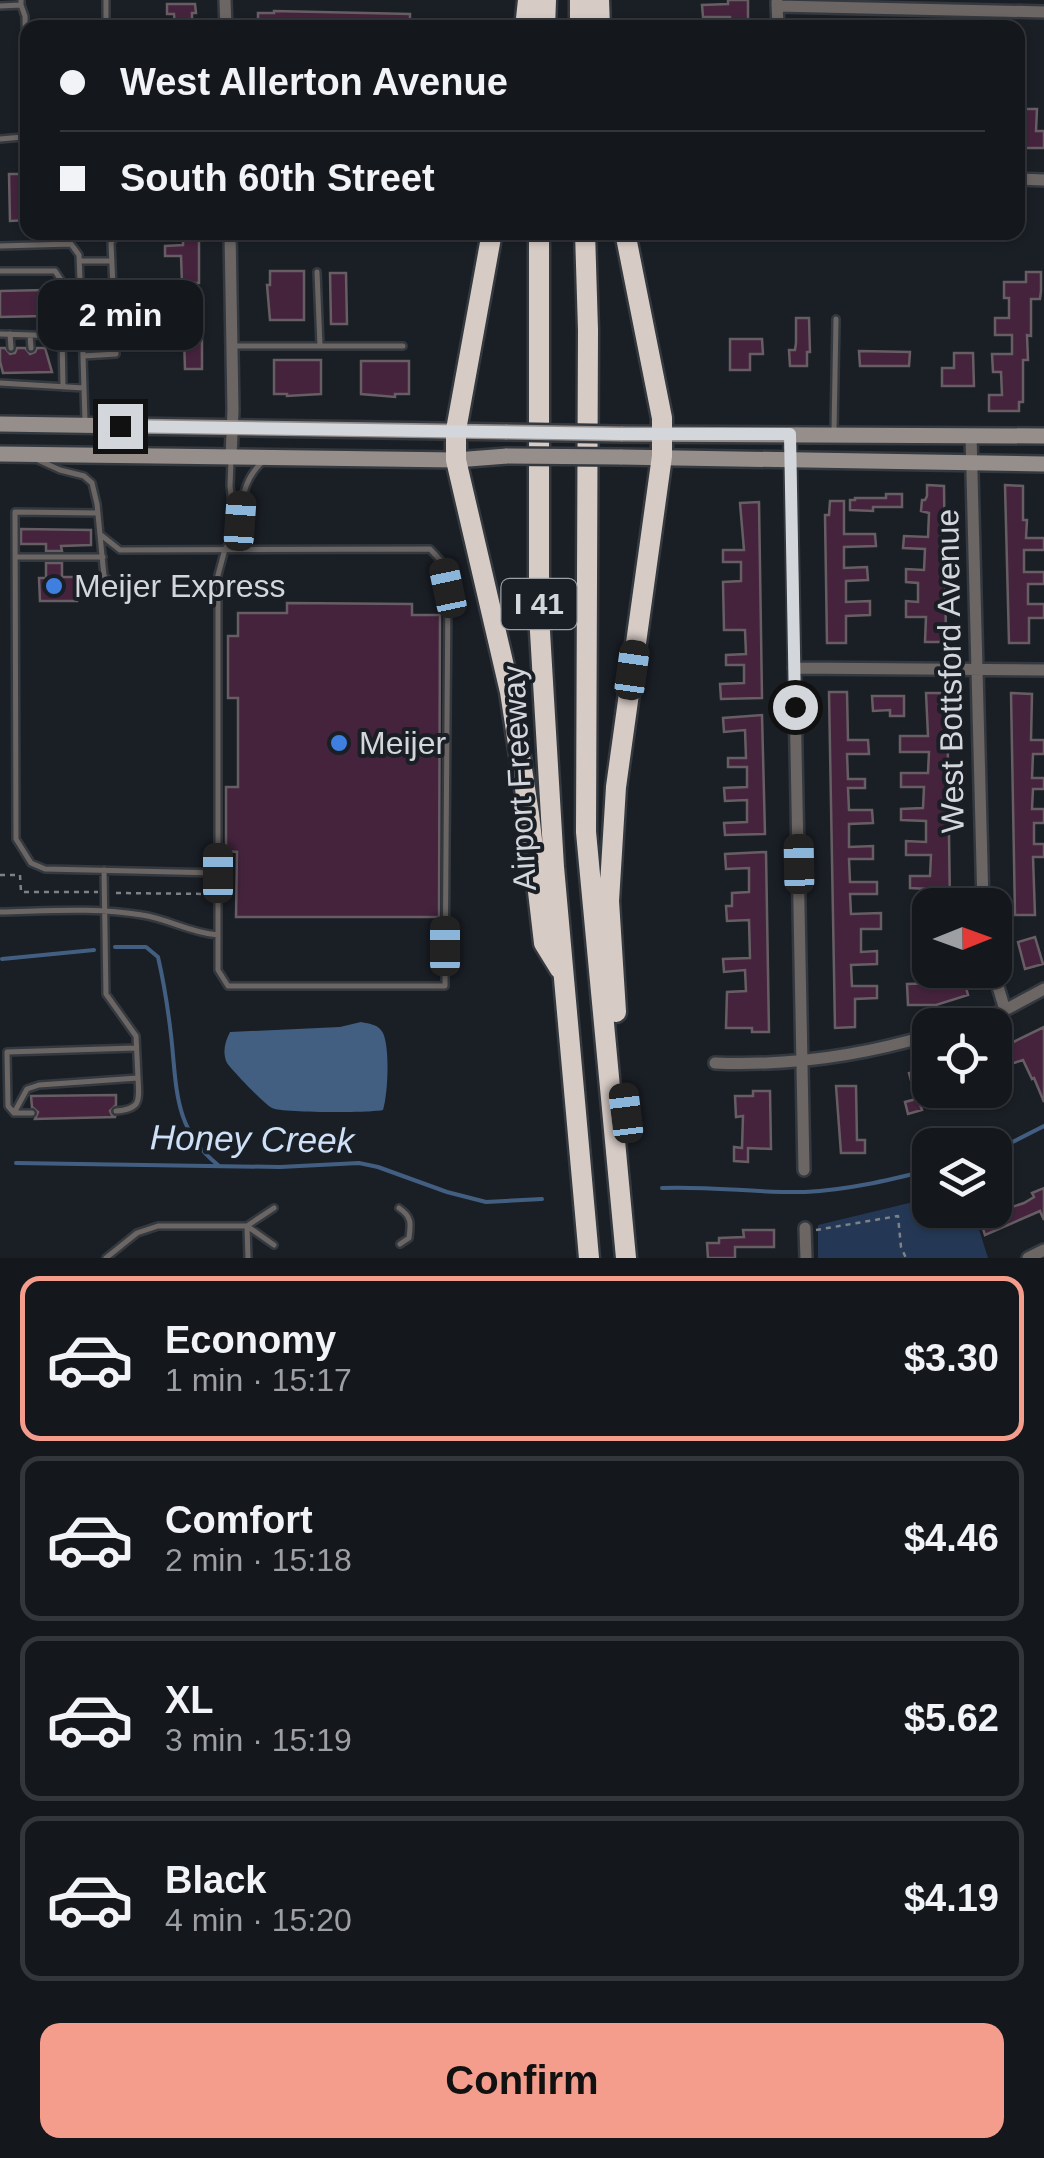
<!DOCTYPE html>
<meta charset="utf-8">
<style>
body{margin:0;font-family:Helvetica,sans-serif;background:#1d2025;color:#f1f3f6;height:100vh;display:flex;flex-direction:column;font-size:38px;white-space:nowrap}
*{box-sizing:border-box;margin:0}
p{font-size:32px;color:#9d9fa3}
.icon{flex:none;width:55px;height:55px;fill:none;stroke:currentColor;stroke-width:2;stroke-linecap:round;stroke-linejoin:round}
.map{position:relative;height:1258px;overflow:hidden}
.drawer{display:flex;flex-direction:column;background:#14171c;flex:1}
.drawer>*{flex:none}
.guide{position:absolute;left:20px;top:20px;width:1005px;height:220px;border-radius:20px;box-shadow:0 2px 8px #0004,0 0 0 2px #33363b;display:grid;align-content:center;height:220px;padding:0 40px;background:#14171c}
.needle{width:65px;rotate:89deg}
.buttons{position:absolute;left:912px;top:888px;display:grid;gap:20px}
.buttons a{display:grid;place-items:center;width:100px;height:100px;border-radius:20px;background:#14171c;box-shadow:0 2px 8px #0004,0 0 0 2px #33363b;font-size:50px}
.end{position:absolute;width:45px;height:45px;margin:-22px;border:12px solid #d3d7dc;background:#111;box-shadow:0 0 0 5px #111}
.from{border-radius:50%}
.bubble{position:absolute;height:70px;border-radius:20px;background:#14171c;box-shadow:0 2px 8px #0004,0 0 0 2px #33363b;font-size:32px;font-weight:600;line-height:70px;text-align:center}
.car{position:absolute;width:30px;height:60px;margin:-30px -15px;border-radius:12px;box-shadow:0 0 8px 2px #0007;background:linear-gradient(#222 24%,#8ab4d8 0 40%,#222 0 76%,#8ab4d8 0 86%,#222 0)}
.guide b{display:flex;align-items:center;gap:35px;height:95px;font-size:38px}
.guide b+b{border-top:2px solid #33363b}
.guide i{width:25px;height:25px;background:#f1f3f6}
ul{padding:18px 0 0;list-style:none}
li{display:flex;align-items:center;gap:30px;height:165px;margin:0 20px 15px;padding:0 20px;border:5px solid #33363b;border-radius:20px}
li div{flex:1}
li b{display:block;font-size:38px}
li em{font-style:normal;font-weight:600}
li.current{border-color:#f49d8d}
li>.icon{width:90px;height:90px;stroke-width:1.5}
.primary-button{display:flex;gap:20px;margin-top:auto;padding:20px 40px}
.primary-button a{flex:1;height:115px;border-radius:20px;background:#f49d8d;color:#111;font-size:40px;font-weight:600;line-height:115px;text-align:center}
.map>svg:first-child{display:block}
.green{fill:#243855}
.water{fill:#425f82}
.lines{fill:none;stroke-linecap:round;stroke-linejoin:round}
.stream{stroke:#425f82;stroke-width:4}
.building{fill:#45233d;stroke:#675e64;stroke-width:2.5}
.service-casing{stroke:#34393f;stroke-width:10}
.minor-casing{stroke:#34393f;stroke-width:16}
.secondary-casing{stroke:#34393f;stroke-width:20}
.motorway-casing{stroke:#34393f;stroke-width:25}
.path{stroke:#7d8288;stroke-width:2.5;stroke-dasharray:5 5;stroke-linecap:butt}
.service{stroke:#6b6664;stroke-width:5}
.minor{stroke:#6b6664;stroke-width:11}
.secondary{stroke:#968e8b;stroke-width:15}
.motorway{stroke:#d7cbc5;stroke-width:20}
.secondary-bridge-casing{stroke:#34393f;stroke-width:20;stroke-linecap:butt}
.secondary-bridge{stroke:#968e8b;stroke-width:15}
.route{stroke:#d3d7dc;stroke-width:12}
.shop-dot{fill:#3f7fe0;stroke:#1a1f26;stroke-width:4}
.labels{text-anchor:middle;stroke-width:8;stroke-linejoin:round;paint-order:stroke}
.shield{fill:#1a1f26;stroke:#9ca0a5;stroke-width:2.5}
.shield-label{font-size:30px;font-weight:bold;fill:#d3d7dc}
.poi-label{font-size:32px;fill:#d3d7dc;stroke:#1a1f26;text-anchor:start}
.street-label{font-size:32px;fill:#d3d7dc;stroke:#1a1f26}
.water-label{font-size:35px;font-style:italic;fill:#cee1f8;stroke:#1a1f26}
</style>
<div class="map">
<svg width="1044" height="1258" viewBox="0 0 1044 1258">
<rect width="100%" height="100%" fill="#1a1f26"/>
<path class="green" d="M930,1198V1210H973L988,1258H818V1225Z"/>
<path class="water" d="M361,1022C370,1024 378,1024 383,1033C390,1048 388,1094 383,1110C370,1113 281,1113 272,1108C266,1106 230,1068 227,1063C222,1052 225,1042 230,1032L340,1027Z"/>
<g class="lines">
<path class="stream" d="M115,947H146L158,957C164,983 168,1009 171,1035C177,1087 173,1129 218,1165
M2,959L94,950
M995,1151L1044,1126
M16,1163L280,1167L359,1163L378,1167L447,1192L486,1202L542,1199
M662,1188C710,1186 757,1193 805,1192C848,1190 889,1180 930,1170"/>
</g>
<path class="building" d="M728,0H748V28H731L730,17H703L702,5L728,4Z
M167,4H195L196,13H192V28H175L174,14H167Z
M274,11L410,14V28H258V13H274Z
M1023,109H1037L1036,131H1044V148H1018V132H1023Z
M9,174H28V220L10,221Z
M183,232H199V283H182L181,256H165V246L183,245Z
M270,271H304V320H270L267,285H270Z
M1026,272H1041V291L1040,299H1031V336L1027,335L1028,360H1023V402H1019V411H989V395H1002L1001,372H993L992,354H1012V335H995V318H1009V298H1004V282H1026Z
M330,273H346L347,324H331Z
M44,290V316L0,317V291Z
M186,303H202V369H185L184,338H180V326H186Z
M796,318H809L810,352H807V366H790L789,350H795L796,343Z
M730,339H762L763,354H750V370H730Z
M0,348H5L10,354L15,353L17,348H25L30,354L35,352L37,348H45L52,372L3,373L0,361Z
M859,351L910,352L909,366H860Z
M954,353H973L974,386H942V368H954Z
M274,360H321V394L287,396V394H274Z
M361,361H409V394H395V397L361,394Z
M927,485L944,486L946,642H925L926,617H906V601L918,602V583L906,582V569L924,570L925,549L903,548L904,536L928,537L929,513L921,511L922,500H925L927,496Z
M1005,485L1023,486V520H1027L1026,538H1044V550H1024V572H1044V584H1028V604H1044V618H1029V643H1009Z
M886,494H902V507H873V511L850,510V500H855V498H886Z
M830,501H844V534H875L876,546L844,547V568L867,567L868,580L846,581V602L870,601V615L846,616V643H827L825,515H829Z
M759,502L762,698L721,699L720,684L744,683V665H726V655L746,654L745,630H724L723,582L741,581V562H723V550H744L740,503Z
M21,529L91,530V545L61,546L62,551H46V544H21Z
M46,563H62V577H77V601H40L39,578H46Z
M287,603L412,604V615H440L439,917H236L237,852L226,851V787H238V698H228V636H238V613H287Z
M829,692H847L848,740H868L869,754H847L848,779H865V788H848L849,810H872L873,823L849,824V847L873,846V859H849L850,882H877V894H850L851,914L881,913V929H861V952L877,951V964L851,965L852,986H877V998L855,999V1027L835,1028Z
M926,693H947L950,905H930V889L910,888V876H930L931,855H906V841L926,842V821L901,820V809L923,808L924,787H901V773H928L929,752H900V736H928Z
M1011,693L1032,694L1031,740H1044V754H1033L1032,778H1044V789H1033L1032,809H1044V823H1034V844H1044V857H1033L1035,915H1015Z
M872,696H904V716H890V710L873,711Z
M762,715L765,834L725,835L724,823L747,822V800L725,801L724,788L747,787V767H728V758H746L745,730L724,732L723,718Z
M766,852L769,1032H752V1028H726L727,992L746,991L745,970L724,972L723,959L750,958L749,920L727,921L726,906H732V893L749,892V868L726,869L725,854Z
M1035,937L1043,964L1025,969L1018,942Z
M934,970H949L951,977L962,974L968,995L936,1005H908L907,984L938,983Z
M1044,1027V1102L1034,1078L1032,1079L1023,1060L995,1069V1051Z
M930,1067V1093L918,1099L922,1110L908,1114L905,1102L916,1099L909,1073Z
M836,1086H856L857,1140H865V1153H841Z
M753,1091H770L771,1149L748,1148V1162L734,1161V1147L742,1148L743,1116L736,1117L735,1096H753Z
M116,1095V1105L110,1111L112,1115L116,1117L35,1119L38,1112L32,1107L31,1096Z
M1044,1188V1220L1040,1211L985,1235L977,1210H996L997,1212L1024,1203L1034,1197L1032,1193Z
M743,1230H774V1247H735V1258H708L707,1243H719V1238L744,1237Z"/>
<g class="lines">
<defs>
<path id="service" d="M106,0V28
M0,6L21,5V0
M0,139L23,137L27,128L25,16L21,5
M0,246L71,244L79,255L83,356
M80,261H112
M0,271H55L61,280L63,387
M317,272L320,346
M0,334L62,336
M10,334L11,348
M30,335L31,348
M235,346H403
M0,383L84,388
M85,421L83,356L116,354L111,243L118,232
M834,431L836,319
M36,459L60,470L84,476L92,483L97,504L104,576L119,590
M231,460L230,486L236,534C245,504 238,486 262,462
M98,513L15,512L16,839L31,863L45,869L218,873
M101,535L120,550L430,549L442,562L448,589L445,986H228L218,970V575L225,549L236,534
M16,557H103
M0,912C47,911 96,907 142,915C169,919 190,933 218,935
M116,1111C142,1109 139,1100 138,1078
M14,1113L27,1089L39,1085L138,1078L136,1036L106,994L104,870
M32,1113H14L8,1106L7,1052L136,1048
M399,1208C412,1217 411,1223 409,1238L400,1244
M247,1226L274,1245
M247,1226L248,1258
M106,1258L137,1233L158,1226H247L274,1208"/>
<path id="minor" d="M225,0L226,28
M777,2L778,28
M777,6L1044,12
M1018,179L1044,180
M230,232L233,410L231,457
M790,434L804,1170
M971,435L983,905
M794,668L1044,670
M993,970L1005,1010
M963,1025L1005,1010L1044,989
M715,1063C789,1066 860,1056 930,1035
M805,1228L806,1258
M1028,1258L1044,1250"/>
<path id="secondary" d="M0,424L507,432
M621,434L1044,436
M0,454L456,460L507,456
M620,457L1044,464"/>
<path id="motorway" d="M580,0V28
M599,0L600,28
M525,28L528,0
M545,28L546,0
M492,232L456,430V460L510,692L529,814L544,943L560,969
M539,232V615L554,867L589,1258
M585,232L588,330L586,832L626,1258
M616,1012L609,901L616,787L662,456V418L625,232"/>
</defs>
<use href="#service" class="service-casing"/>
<use href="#minor" class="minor-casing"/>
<use href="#secondary" class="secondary-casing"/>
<use href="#motorway" class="motorway-casing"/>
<path class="path" d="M0,875H20L21,892H98
M116,893L208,894
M816,1230L898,1216L901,1247L906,1258"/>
<use href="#service" class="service"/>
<use href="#minor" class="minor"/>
<use href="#secondary" class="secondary"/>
<use href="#motorway" class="motorway"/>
<defs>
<path id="secondary-bridge" d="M507,432L621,434
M507,456L620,457"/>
</defs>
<use href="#secondary-bridge" class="secondary-bridge-casing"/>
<use href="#secondary-bridge" class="secondary-bridge"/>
</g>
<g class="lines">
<path class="route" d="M120,426L621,434H790L795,707"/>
</g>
<g class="shop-dot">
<circle cx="54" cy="586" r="10"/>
<circle cx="339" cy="743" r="10"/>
</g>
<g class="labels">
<rect class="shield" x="501.5" y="579" width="75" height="50" rx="8"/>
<g class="shield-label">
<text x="539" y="614">I 41</text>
</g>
<g class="poi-label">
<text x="74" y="597">Meijer Express</text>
<text x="359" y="754">Meijer</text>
</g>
<g class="street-label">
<text transform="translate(950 671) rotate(-91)" y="11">West Bottsford Avenue</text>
<text transform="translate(519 778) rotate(-93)" y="11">Airport Freeway</text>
</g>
<g class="water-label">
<text transform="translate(252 1139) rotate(1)" y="12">Honey Creek</text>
</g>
</g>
</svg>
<div class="buttons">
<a><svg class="needle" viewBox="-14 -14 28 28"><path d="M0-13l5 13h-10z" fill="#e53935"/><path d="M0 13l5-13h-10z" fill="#9d9fa3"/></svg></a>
<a><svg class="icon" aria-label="locate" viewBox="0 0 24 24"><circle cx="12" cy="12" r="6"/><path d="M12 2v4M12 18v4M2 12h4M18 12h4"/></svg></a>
<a><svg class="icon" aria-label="layers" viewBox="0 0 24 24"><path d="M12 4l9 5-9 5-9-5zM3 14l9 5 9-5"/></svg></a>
</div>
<i class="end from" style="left:795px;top:707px"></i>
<i class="end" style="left:120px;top:426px"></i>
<div class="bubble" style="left:38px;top:280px;width:165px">2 min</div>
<i class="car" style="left:240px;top:521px;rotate:4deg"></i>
<i class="car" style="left:448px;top:588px;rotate:348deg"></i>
<i class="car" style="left:632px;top:670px;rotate:8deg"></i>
<i class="car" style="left:799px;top:864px;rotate:359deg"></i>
<i class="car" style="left:218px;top:873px;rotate:0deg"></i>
<i class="car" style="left:445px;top:946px;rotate:0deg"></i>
<i class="car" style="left:626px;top:1113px;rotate:353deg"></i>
<div class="guide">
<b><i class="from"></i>West Allerton Avenue</b>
<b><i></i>South 60th Street</b>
</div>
</div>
<section class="drawer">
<ul>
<li class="current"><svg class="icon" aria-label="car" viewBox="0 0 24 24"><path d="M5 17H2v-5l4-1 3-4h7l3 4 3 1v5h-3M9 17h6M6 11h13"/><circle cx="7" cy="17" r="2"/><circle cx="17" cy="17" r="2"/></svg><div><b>Economy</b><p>1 min · 15:17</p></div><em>$3.30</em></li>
<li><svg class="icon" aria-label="car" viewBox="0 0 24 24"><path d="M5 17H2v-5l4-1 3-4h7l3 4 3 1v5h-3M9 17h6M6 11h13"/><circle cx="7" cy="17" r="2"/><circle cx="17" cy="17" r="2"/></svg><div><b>Comfort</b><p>2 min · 15:18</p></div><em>$4.46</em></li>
<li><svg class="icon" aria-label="car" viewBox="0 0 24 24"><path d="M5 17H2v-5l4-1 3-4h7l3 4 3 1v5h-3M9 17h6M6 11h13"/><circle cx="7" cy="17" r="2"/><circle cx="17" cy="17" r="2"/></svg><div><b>XL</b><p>3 min · 15:19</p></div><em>$5.62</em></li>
<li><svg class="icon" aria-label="car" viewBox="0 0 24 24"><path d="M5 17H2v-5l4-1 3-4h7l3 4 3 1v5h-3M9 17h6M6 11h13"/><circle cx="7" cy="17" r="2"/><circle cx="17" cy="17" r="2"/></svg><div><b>Black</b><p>4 min · 15:20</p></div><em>$4.19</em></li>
</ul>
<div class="primary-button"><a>Confirm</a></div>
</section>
